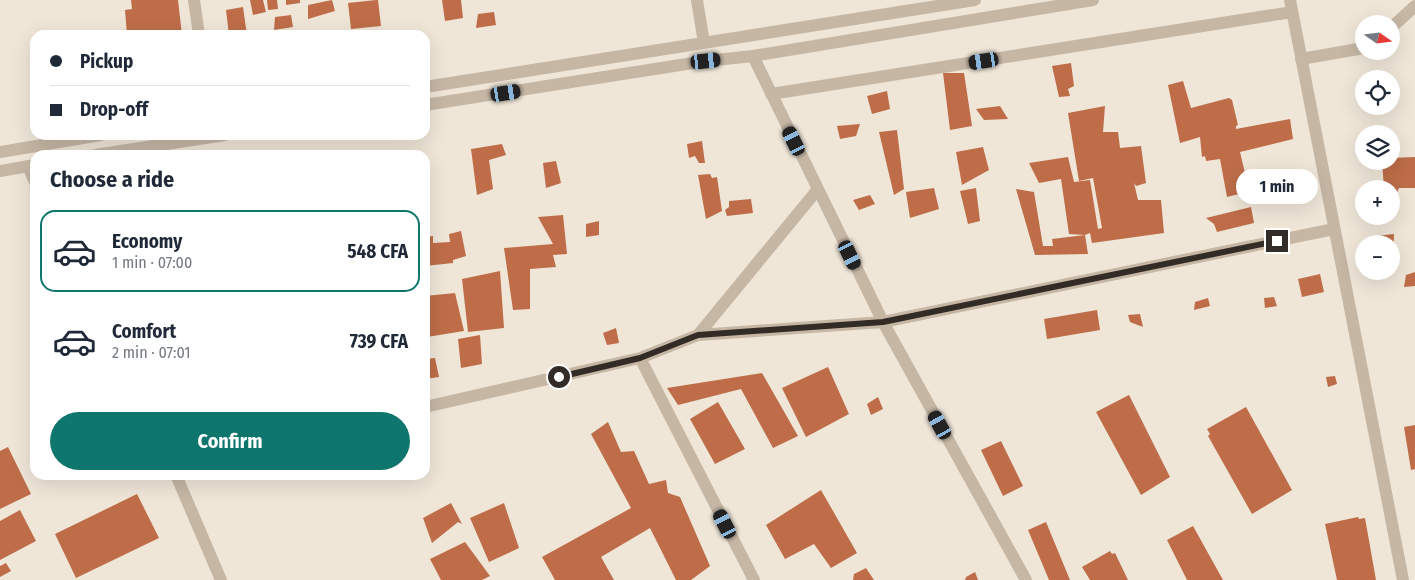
<!DOCTYPE html>
<meta charset="utf-8">
<style>
body{margin:0;font-family:"Fira Sans Condensed",sans-serif;background:#f6f6f7;color:#1f2937;height:100vh;display:flex;flex-direction:column;font-size:19px;white-space:nowrap}
*{box-sizing:border-box;margin:0}
p{font-size:16px;color:#747a83}
.icon{flex:none;width:28px;height:28px;fill:none;stroke:currentColor;stroke-width:2;stroke-linecap:round;stroke-linejoin:round}
.map{position:relative;flex:1;overflow:hidden}
.details{position:absolute;left:30px;top:150px;width:400px;height:330px;display:flex;flex-direction:column;background:#fff;border-radius:15px;box-shadow:0 5px 20px #0002}
.details>*{flex:none}
.top-card{position:absolute;left:30px;top:30px;width:400px;height:110px;border-radius:15px;box-shadow:0 5px 20px #0002;display:grid;align-content:center;height:110px;padding:0 20px;background:#fff}
.needle{width:32px;rotate:104deg}
.tools{position:absolute;left:1355px;top:15px;display:grid;gap:10px}
.tools a{display:grid;place-items:center;width:45px;height:45px;border-radius:50%;background:#fff;box-shadow:0 5px 20px #0002;font-size:25px}
.end{position:absolute;width:22px;height:22px;margin:-11px;border:6px solid #322b26;background:#fff;box-shadow:0 0 0 2px #fff}
.from{border-radius:50%}
.bubble{position:absolute;height:35px;border-radius:18px;background:#fff;box-shadow:0 5px 20px #0002;font-size:16px;font-weight:700;line-height:35px;text-align:center}
.car{position:absolute;width:15px;height:30px;margin:-15px -8px;border-radius:6px;box-shadow:0 0 4px 1px #0007;background:linear-gradient(#222 24%,#8ab4d8 0 40%,#222 0 76%,#8ab4d8 0 86%,#222 0)}
.top-card b{display:flex;align-items:center;gap:18px;height:48px;font-size:19px}
.top-card b+b{border-top:1px solid #e0e1e3}
.top-card i{width:12px;height:12px;background:#1f2937}
ul{padding:0;list-style:none}
li{display:flex;align-items:center;gap:15px;height:82px;margin:0 10px 8px;padding:0 10px;border:2px solid transparent;border-radius:15px}
li div{flex:1}
li b{display:block;font-size:19px}
li em{font-style:normal;font-weight:700}
li.active{border-color:#0f766e}
li>.icon{width:45px;height:45px;stroke-width:1.5}
h2{padding:0 20px;font-size:22px;line-height:60px}
.primary-button{display:flex;gap:10px;margin-top:auto;padding:10px 20px}
.primary-button a{flex:1;height:58px;border-radius:30px;background:#0f766e;color:#fff;font-size:20px;font-weight:700;line-height:58px;text-align:center}
.map>svg:first-child{display:block}
.building{fill:#be6d48}
.lines{fill:none;stroke-linecap:round;stroke-linejoin:round}
.minor{stroke:#c6b7a5;stroke-width:12}
.route{stroke:#322b26;stroke-width:6}
</style>
<div class="map">
<svg width="1415" height="580" viewBox="0 0 1415 580">
<rect width="100%" height="100%" fill="#efe6d8"/>
<path class="building" d="M131,0H178L182,35H127L125,10L132,9Z
M250,0H263L266,12L253,15Z
M267,0H277L278,9L268,10Z
M286,0H300V3L286,5Z
M332,0L335,11L308,19V5Z
M376,0H378L381,26L351,29L348,3Z
M442,0H461L463,18L445,21Z
M243,7L247,35H229L226,10Z
M494,12L496,25L476,28L478,14Z
M291,15L293,27L274,30L275,17Z
M1071,63L1074,86L1068,89L1070,96L1059,97L1052,66Z
M943,73H964L972,126L950,130Z
M1183,81L1191,108L1229,98L1232,100L1238,125L1236,126V129L1290,119L1293,139L1240,152L1249,190L1247,192L1227,197L1220,159L1206,161L1205,156L1202,157L1200,137L1180,143L1168,85Z
M887,91L890,109L872,114L867,96Z
M1000,106L1008,119L984,120L976,109Z
M1105,106L1103,132H1118L1120,148L1141,146L1146,183L1136,186L1134,183L1138,200H1161L1164,233L1092,243L1090,233L1085,235L1069,234L1061,179L1039,183L1029,163L1068,157L1074,182L1090,180L1098,229L1102,228L1093,178L1079,181L1068,113Z
M860,124L856,136L840,139L837,126Z
M897,130L904,189L894,195L879,132Z
M702,141L705,163H699L695,156L689,158L687,144Z
M502,144L506,155L489,160L493,189L477,195L471,149Z
M983,147L989,170L962,185L956,152Z
M1415,157V188H1399L1394,199L1391,198V189H1384L1382,161H1391V158Z
M556,161L561,183L546,188L543,163Z
M710,174L712,178L717,177L722,211L706,219L698,175Z
M934,188L939,209L910,218L906,192Z
M976,188L980,221L968,224L960,191Z
M1016,189L1034,192L1043,246H1053L1052,239L1085,235L1088,254L1035,255Z
M870,195L875,204L859,210L853,200Z
M751,199L753,213L727,216L725,210L729,207V201Z
M1251,207L1254,223L1217,232L1214,224L1206,218Z
M563,215L567,254L553,255L556,267L530,269V309L513,310L504,248L553,244L538,217Z
M599,221V235L586,237V224Z
M461,231L466,256L453,260V263L425,266V237L433,236V243L450,242L449,234Z
M1394,234L1393,258H1391V244H1377L1375,236Z
M500,271L504,328L468,332L462,279Z
M1415,272V286L1404,287L1406,275Z
M1320,274L1324,292L1302,297L1298,279Z
M455,293L464,331L427,337L425,296Z
M1274,297L1277,306L1265,308L1264,298Z
M1208,298L1210,306L1194,310L1195,302Z
M1097,310L1100,330L1047,339L1044,319Z
M1140,314L1143,327L1130,322L1128,315Z
M616,328L619,343L607,345L603,333Z
M480,335L482,364L461,368L458,339Z
M435,358L439,377L425,379V359Z
M828,367L849,414L806,437L782,388Z
M762,373L798,436L773,448L741,389L678,405L667,388Z
M1335,376L1337,384L1328,387L1326,377Z
M1129,395L1170,477L1141,495L1096,412Z
M878,397L883,409L871,415L867,404Z
M718,402L745,449L715,464L690,419Z
M1246,407L1292,490L1252,514L1208,436L1210,434L1207,429Z
M608,422L621,452L634,451L649,484L666,480L668,493L680,497L710,566L691,580H676L650,528L601,557L614,580H555L542,557L631,508L591,434Z
M1415,425V469L1411,470L1404,427Z
M1001,441L1023,486L1003,496L981,450Z
M8,447L31,494L0,509V451Z
M821,490L857,553L831,568L814,544L785,559L766,525Z
M137,494L159,538L76,578L55,534Z
M451,503L462,524L458,522L432,543L423,518Z
M504,503L519,548L489,562L470,518Z
M20,510L36,541L0,560V521Z
M1358,517L1359,519L1365,518L1376,580H1337L1325,524Z
M1046,522L1070,580H1049L1028,530Z
M1193,526L1223,580H1187L1167,540Z
M465,542L490,576L482,580H441L430,559Z
M1110,551L1112,554L1115,553L1128,580H1090L1082,567Z
M6,563L11,571L0,577V566Z
M866,568L874,580H853L854,574Z
M975,572L978,580H965L966,577Z"/>
<g class="lines">
<path class="minor" d="M194,0L199,35
M697,0L704,43
M1290,0L1403,580
M1391,28L1415,6
M753,56L883,322L1026,580
M1301,59L1364,48
M425,87L975,0
M771,94L1292,12
M425,105L706,61L753,56L1093,0
M0,152L101,135
M95,155L225,135
M28,166L35,182
M0,171L35,165
M698,335L818,189
M640,358L754,580
M425,407L640,358L698,335L883,322L1334,229
M176,475L221,580"/>
</g>
<g class="lines">
<path class="route" d="M559,377L640,358L698,335L883,322L1277,241"/>
</g>
</svg>
<div class="tools">
<a><svg class="needle" viewBox="-14 -14 28 28"><path d="M0-13l5 13h-10z" fill="#e53935"/><path d="M0 13l5-13h-10z" fill="#747a83"/></svg></a>
<a><svg class="icon" aria-label="locate" viewBox="0 0 24 24"><circle cx="12" cy="12" r="6"/><path d="M12 2v4M12 18v4M2 12h4M18 12h4"/></svg></a>
<a><svg class="icon" aria-label="layers" viewBox="0 0 24 24"><path d="M12 4l9 5-9 5-9-5zM3 14l9 5 9-5"/></svg></a>
<a>+</a>
<a>−</a>
</div>
<i class="end from" style="left:559px;top:377px"></i>
<i class="end" style="left:1277px;top:241px"></i>
<div class="bubble" style="left:1236px;top:169px;width:82px">1 min</div>
<i class="car" style="left:706px;top:61px;rotate:84deg"></i>
<i class="car" style="left:984px;top:61px;rotate:261deg"></i>
<i class="car" style="left:506px;top:93px;rotate:81deg"></i>
<i class="car" style="left:794px;top:141px;rotate:334deg"></i>
<i class="car" style="left:850px;top:255px;rotate:154deg"></i>
<i class="car" style="left:940px;top:425px;rotate:331deg"></i>
<i class="car" style="left:725px;top:524px;rotate:333deg"></i>
<div class="top-card">
<b><i class="from"></i>Pickup</b>
<b><i></i>Drop-off</b>
</div>
<section class="details">
<h2>Choose a ride</h2>
<ul>
<li class="active"><svg class="icon" aria-label="car" viewBox="0 0 24 24"><path d="M5 17H2v-5l4-1 3-4h7l3 4 3 1v5h-3M9 17h6M6 11h13"/><circle cx="7" cy="17" r="2"/><circle cx="17" cy="17" r="2"/></svg><div><b>Economy</b><p>1 min · 07:00</p></div><em>548 CFA</em></li>
<li><svg class="icon" aria-label="car" viewBox="0 0 24 24"><path d="M5 17H2v-5l4-1 3-4h7l3 4 3 1v5h-3M9 17h6M6 11h13"/><circle cx="7" cy="17" r="2"/><circle cx="17" cy="17" r="2"/></svg><div><b>Comfort</b><p>2 min · 07:01</p></div><em>739 CFA</em></li>
</ul>
<div class="primary-button"><a>Confirm</a></div>
</section>
</div>
